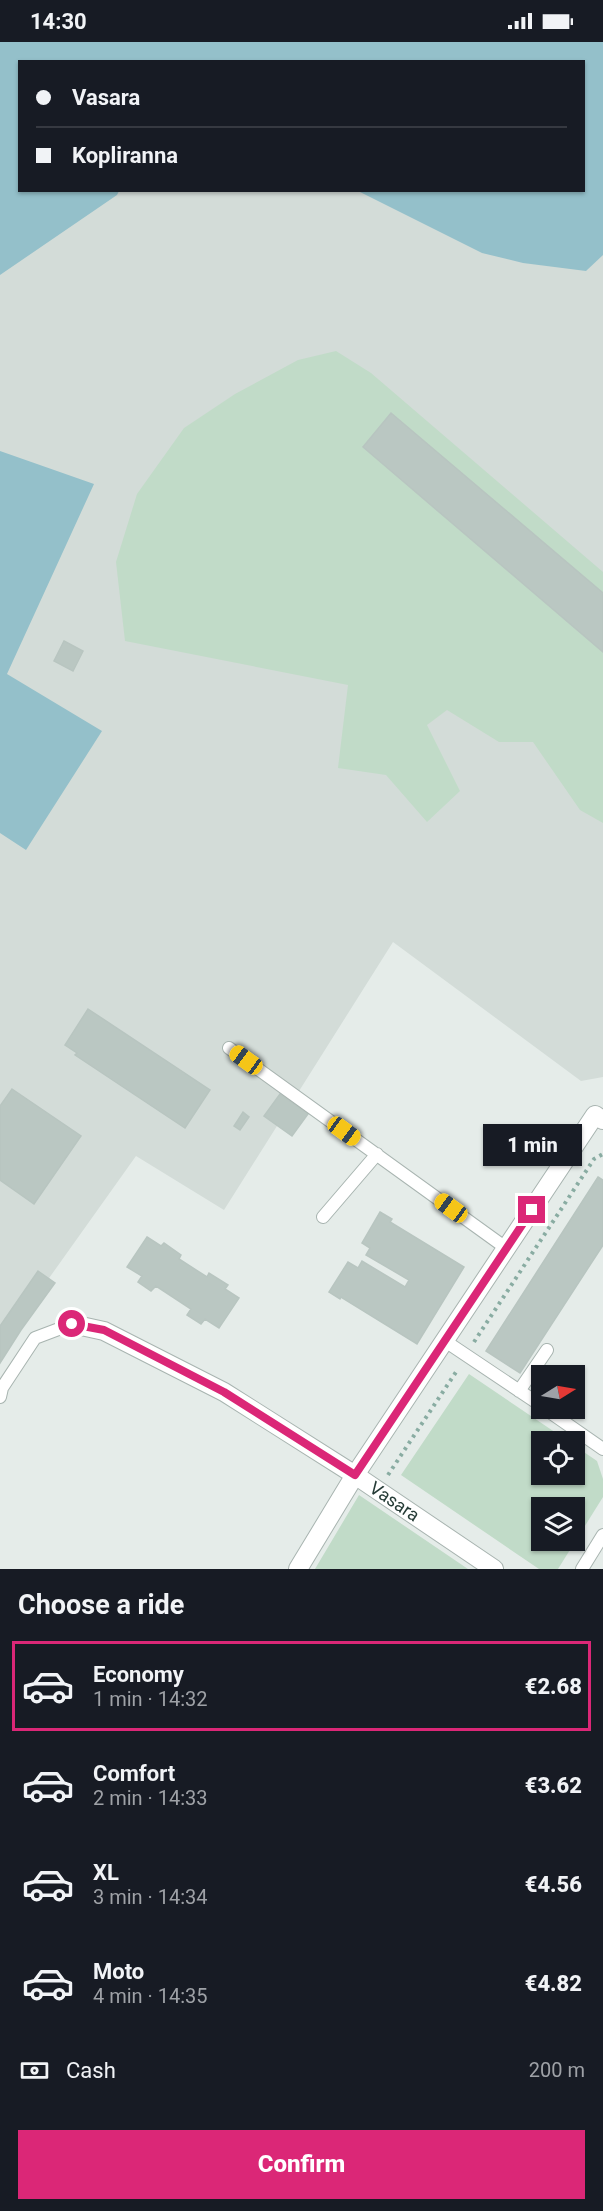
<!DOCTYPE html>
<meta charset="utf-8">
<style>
body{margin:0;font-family:Roboto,sans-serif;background:#242831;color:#f1f3f6;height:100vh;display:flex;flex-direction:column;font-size:22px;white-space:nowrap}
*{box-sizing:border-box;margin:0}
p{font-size:20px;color:#9ea1a6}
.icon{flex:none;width:33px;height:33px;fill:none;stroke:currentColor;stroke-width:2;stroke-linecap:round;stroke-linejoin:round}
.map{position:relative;height:1527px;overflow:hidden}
.details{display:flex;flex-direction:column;background:#171b24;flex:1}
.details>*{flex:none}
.banner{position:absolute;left:18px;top:18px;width:567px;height:132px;border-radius:0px;box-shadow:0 2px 4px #0004;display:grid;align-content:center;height:132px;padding:0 18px;background:#171b24}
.needle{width:39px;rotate:79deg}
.controls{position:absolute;left:531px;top:1323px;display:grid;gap:12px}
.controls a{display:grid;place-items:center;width:54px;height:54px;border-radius:0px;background:#171b24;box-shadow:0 2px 4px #0004;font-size:30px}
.end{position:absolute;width:27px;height:27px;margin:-14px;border:8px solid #db2777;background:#fff;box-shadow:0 0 0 3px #fff}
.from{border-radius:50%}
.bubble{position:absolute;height:42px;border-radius:0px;background:#171b24;box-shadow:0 2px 4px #0004;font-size:20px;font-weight:800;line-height:42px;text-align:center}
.car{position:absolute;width:18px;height:36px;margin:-18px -9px;border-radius:8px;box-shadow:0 0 4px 2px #0007;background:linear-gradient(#f5c518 24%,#345 0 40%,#f5c518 0 76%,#345 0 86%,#f5c518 0)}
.banner b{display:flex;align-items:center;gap:21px;height:57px;font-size:22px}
.banner b+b{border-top:2px solid #363941}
.banner i{width:15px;height:15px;background:#f1f3f6}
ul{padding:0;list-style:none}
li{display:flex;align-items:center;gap:18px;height:90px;margin:0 12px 9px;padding:0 6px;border:3px solid transparent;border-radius:0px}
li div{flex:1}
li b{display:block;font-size:22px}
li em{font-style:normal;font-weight:800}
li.current{border-color:#db2777}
li>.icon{width:54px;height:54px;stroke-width:1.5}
h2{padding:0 18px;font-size:27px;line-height:72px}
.pay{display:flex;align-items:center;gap:15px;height:66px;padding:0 18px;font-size:22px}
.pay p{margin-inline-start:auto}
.button{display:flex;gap:12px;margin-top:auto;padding:12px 18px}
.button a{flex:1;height:69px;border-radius:0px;background:#db2777;color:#fff;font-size:24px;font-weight:800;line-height:69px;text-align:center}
.status{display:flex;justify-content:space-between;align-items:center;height:42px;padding:0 30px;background:#171b24;direction:ltr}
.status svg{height:16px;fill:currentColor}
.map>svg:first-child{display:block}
.built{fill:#d3dcd8;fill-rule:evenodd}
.green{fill:#c1dbc8;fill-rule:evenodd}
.water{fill:#94c0ca}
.building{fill:#bac7c2;stroke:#b8c5c0;stroke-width:1.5}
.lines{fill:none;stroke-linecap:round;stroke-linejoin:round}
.lane-casing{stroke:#a8b4b0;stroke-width:14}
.street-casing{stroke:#a8b4b0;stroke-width:20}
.path{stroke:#89aca2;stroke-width:4;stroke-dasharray:3 4.5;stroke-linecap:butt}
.lane{stroke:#fff;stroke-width:12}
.street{stroke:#fff;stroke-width:18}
.route{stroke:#db2777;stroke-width:8}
.labels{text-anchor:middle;stroke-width:5;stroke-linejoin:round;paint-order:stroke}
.street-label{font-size:18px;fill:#263c37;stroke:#f5f9f7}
</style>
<div class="status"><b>14:30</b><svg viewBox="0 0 49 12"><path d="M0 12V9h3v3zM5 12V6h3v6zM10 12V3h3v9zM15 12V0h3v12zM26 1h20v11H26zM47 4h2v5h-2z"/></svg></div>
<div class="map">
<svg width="603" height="1527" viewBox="0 0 603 1527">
<rect width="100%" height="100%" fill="#e5ece9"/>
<path class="built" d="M0,0H603V1035L581,1039L393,900L224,1168L136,1114L0,1305ZM20,20H584V148H20Z"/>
<path class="green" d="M336,309L371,331L603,530V551L391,372L363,405L603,610V781L580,768L533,700H499L447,668L427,683L460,749L427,780L386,733L338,726L348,643L125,599L116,520L137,452L184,386L235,352L298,318Z
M469,1332L568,1399L542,1400V1432H574L575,1404L597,1419L603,1437V1455L558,1527H539L401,1433ZM542,1466H574V1498H542Z
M359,1453L468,1527H315Z"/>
<path class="water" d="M0,0H603V213L586,229L523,221L482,211L358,149L584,148V20H20V148L119,149L117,153L0,233Z
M0,409L94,442L7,632L102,689L26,808L0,791Z"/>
<path class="building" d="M391,371L603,551V610L363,405Z
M64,599L83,609L73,629L54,619Z
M88,967L210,1048L185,1086L75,1013L77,1011L65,1003Z
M12,1047L81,1094L34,1162L0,1138V1064Z
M280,1052L308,1072L292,1094L264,1074Z
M243,1070L249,1075L240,1088L234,1084Z
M598,1135L603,1138V1203L520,1331L486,1309Z
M380,1170L392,1177L390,1180L464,1225L417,1302L341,1255L340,1257L329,1250L348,1220L358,1226L362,1219L405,1245L409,1238L366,1213L370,1206L362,1201Z
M147,1195L161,1204L164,1201L181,1213L179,1217L207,1235L209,1231L228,1243L225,1247L239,1256L219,1286L205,1277L201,1282L187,1273L191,1267L156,1244L151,1249L138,1240L142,1234L127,1225Z
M38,1229L55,1241L21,1288L0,1321V1284Z"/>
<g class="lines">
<defs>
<path id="lane" d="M229,1006L506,1206
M323,1175L377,1112
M445,1299L542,1364
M519,1349L547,1308
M0,1355L2,1346L35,1296L72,1282
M544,1366L603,1407
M582,1527L603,1493"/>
<g id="street">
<path id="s1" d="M72,1282L104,1289L224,1350L355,1433L494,1527"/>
<path d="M298,1527L355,1433L595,1073L603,1078"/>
</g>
</defs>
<use href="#lane" class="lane-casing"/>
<use href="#street" class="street-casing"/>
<path class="path" d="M474,1300L594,1117L603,1112
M388,1433L458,1327"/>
<use href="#lane" class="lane"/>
<use href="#street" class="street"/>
</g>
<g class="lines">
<path class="route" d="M72,1282L104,1288L224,1350L355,1433L532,1168"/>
</g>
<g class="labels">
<g class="street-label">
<text dy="6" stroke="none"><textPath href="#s1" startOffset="370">Vasara</textPath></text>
</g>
</g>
</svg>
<div class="controls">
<a><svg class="needle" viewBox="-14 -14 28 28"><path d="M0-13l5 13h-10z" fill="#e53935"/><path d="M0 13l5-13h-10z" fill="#9ea1a6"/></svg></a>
<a><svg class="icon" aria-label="locate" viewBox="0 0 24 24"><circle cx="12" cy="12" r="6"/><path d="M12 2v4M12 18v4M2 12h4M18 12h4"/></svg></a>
<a><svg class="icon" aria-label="layers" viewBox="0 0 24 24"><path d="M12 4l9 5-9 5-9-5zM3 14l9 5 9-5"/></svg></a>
</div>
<i class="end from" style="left:72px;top:1282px"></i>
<i class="end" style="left:532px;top:1168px"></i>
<div class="bubble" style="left:483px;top:1082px;width:99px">1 min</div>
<i class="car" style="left:246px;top:1018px;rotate:306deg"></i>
<i class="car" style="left:344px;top:1089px;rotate:126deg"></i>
<i class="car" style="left:451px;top:1166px;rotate:306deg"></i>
<div class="banner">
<b><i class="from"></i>Vasara</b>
<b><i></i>Kopliranna</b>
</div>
</div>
<section class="details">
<h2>Choose a ride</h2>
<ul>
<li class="current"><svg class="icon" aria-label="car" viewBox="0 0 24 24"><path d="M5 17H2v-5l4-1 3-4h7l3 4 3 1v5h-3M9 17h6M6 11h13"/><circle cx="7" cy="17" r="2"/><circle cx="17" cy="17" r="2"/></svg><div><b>Economy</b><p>1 min · 14:32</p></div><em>€2.68</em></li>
<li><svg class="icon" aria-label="car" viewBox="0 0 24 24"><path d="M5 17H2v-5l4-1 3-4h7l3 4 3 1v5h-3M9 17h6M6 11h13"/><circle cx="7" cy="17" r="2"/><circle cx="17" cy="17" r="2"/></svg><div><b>Comfort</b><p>2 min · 14:33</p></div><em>€3.62</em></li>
<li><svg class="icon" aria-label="car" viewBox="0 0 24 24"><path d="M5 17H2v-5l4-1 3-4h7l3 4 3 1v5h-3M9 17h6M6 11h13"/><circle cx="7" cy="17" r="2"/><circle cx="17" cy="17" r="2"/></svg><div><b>XL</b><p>3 min · 14:34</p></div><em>€4.56</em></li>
<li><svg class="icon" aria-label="car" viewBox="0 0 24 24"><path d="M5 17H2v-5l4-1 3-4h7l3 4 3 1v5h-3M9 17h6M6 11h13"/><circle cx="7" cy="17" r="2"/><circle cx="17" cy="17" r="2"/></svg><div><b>Moto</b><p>4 min · 14:35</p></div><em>€4.82</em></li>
</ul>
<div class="pay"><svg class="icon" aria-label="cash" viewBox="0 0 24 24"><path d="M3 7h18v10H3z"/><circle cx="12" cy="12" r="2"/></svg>Cash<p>200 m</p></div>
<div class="button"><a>Confirm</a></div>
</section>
